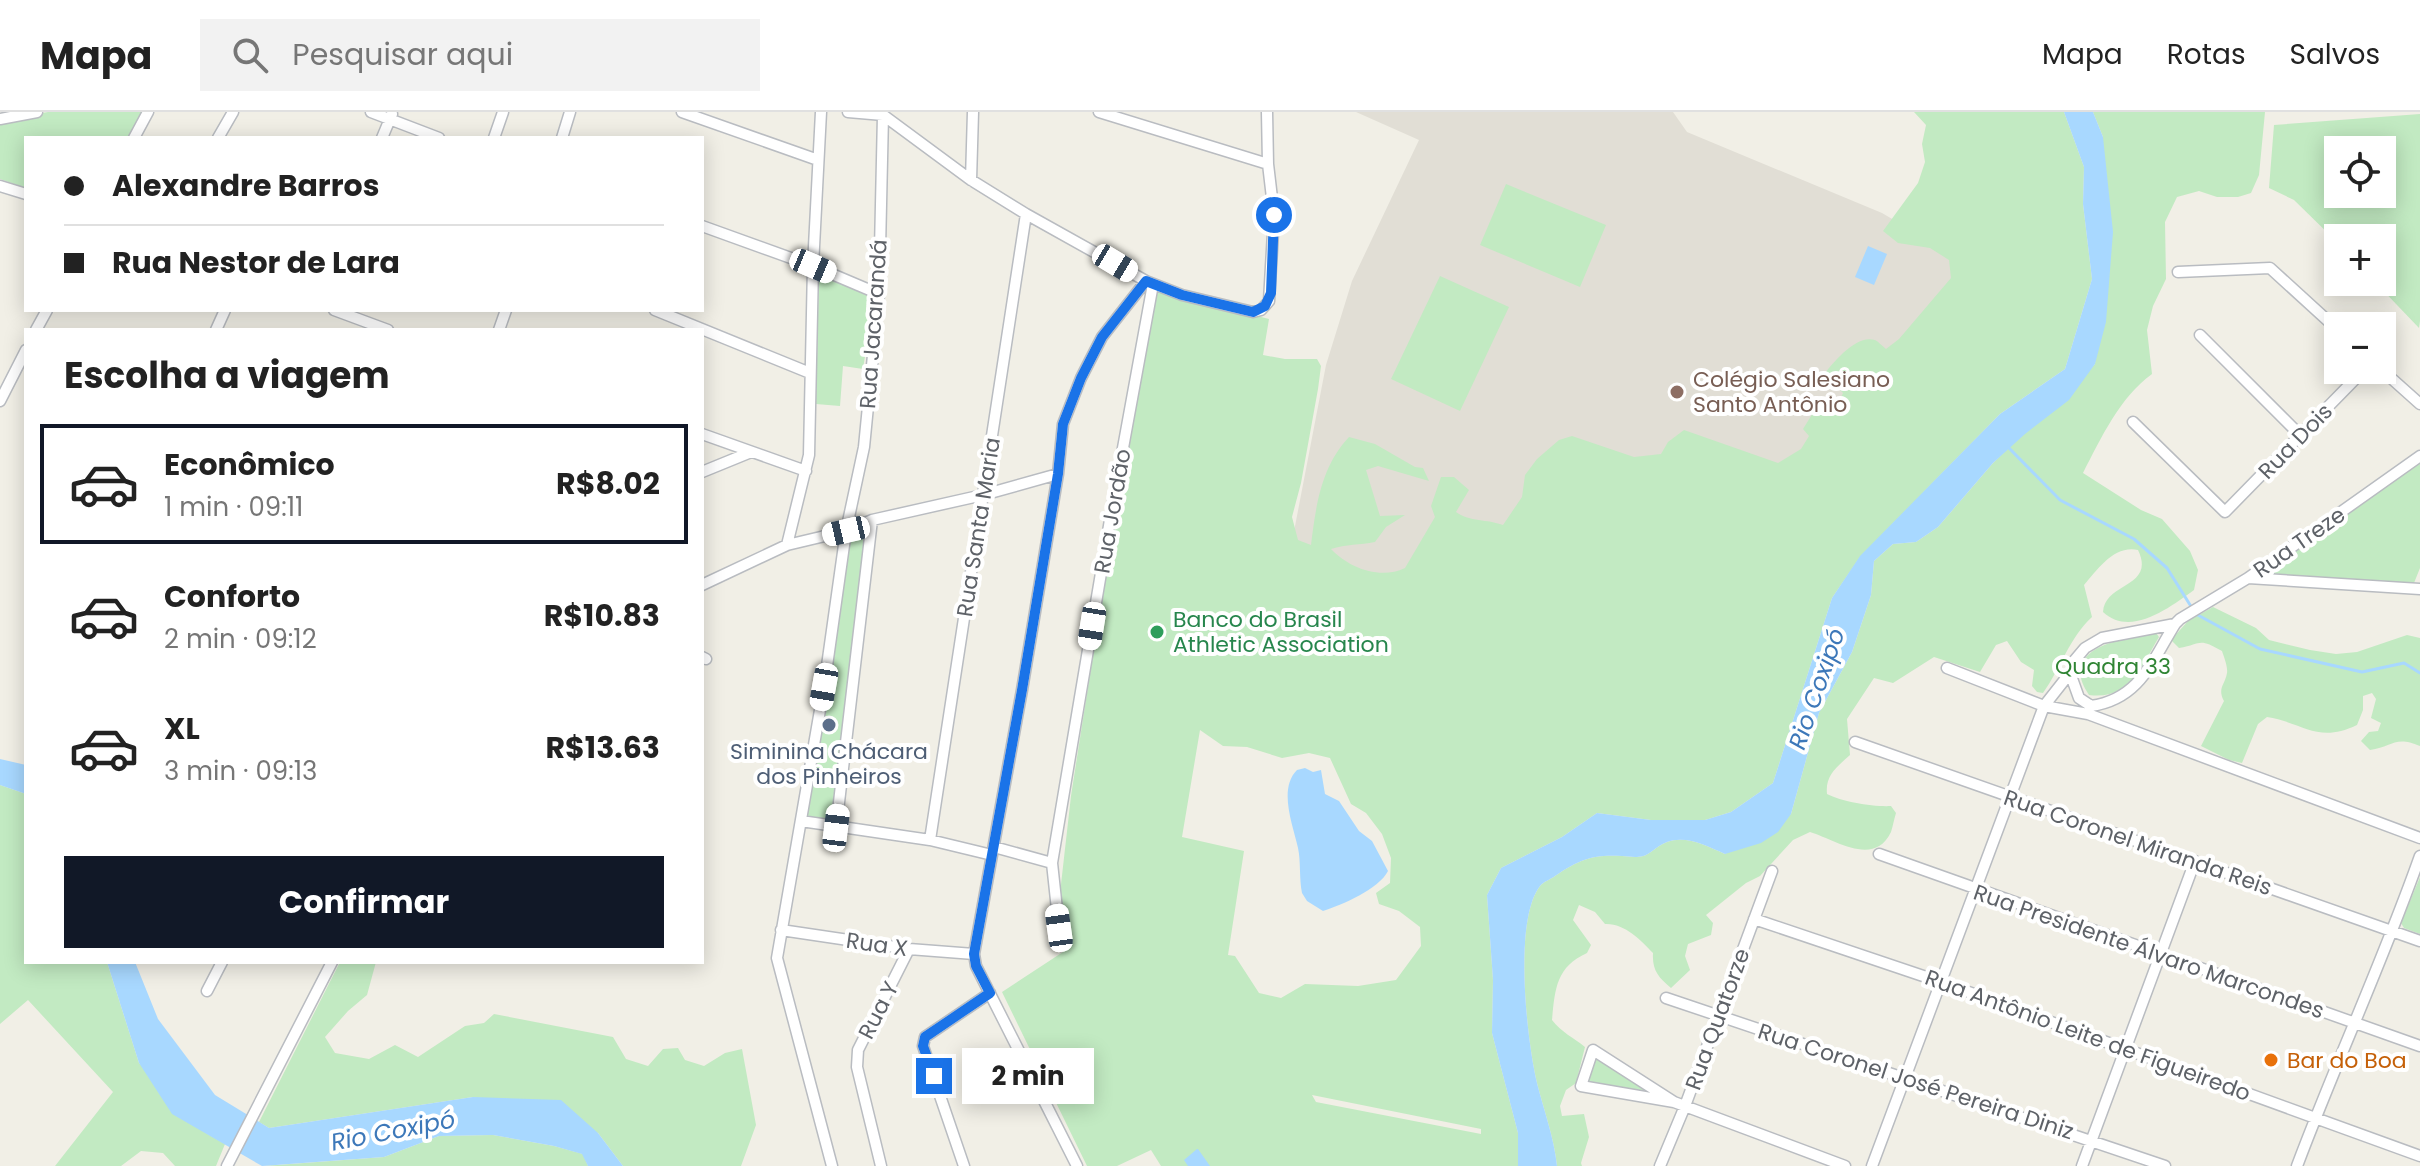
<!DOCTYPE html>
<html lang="pt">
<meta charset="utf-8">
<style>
body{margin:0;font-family:Poppins,sans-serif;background:#f2f2f2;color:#222;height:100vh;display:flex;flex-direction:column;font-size:30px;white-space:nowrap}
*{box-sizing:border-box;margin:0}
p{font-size:26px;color:#767676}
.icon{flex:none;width:44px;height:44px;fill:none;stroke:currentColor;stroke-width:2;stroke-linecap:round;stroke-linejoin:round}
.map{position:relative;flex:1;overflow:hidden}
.side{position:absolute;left:24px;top:216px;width:680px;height:636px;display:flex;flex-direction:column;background:#fff;border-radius:0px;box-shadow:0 4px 20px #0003}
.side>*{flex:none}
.top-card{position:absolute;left:24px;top:24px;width:680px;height:176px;border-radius:0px;box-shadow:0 4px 20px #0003;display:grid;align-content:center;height:176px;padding:0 40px;background:#fff}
.fabs{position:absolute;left:2324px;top:24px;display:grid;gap:16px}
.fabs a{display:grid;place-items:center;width:72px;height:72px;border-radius:0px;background:#fff;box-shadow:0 4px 20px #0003;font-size:40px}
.end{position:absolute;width:36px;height:36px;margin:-18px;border:10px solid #1a73e8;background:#fff;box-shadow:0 0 0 4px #fff}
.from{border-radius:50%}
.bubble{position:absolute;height:56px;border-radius:0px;background:#fff;box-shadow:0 4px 20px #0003;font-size:26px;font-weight:700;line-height:56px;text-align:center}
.car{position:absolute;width:24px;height:48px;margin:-24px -12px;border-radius:10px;box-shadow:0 0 6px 2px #0007;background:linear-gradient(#fff 24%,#345 0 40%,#fff 0 76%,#345 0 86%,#fff 0)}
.top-card b{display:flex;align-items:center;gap:28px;height:76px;font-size:30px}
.top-card b+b{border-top:2px solid #e0e0e0}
.top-card i{width:20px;height:20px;background:#222}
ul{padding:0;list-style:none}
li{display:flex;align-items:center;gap:24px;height:120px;margin:0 16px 12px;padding:0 24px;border:4px solid transparent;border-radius:0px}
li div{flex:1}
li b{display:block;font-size:30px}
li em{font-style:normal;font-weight:700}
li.current{border-color:#111827}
li>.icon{width:72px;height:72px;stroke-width:1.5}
h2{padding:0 40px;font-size:36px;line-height:96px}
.primary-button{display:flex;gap:16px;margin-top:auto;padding:16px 40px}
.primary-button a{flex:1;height:92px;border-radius:0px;background:#111827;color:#fff;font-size:32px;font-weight:700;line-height:92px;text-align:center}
header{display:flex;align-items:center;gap:48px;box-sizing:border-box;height:112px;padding:0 40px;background:#fff;border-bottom:2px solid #e0e0e0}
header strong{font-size:38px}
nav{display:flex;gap:44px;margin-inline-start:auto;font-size:28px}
.search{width:560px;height:72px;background:#f2f2f2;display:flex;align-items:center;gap:20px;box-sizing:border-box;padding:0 28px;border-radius:0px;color:#767676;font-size:30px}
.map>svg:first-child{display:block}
.education{fill:#e1ded5}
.green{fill:#c2eac2;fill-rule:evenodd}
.water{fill:#a8d8ff}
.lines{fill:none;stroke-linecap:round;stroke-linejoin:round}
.stream{stroke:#a8d8ff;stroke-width:3}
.minor-casing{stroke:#b9bcc1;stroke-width:13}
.minor{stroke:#fff;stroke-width:10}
.route{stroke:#1a73e8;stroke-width:10}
.education-dot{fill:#8d6e63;stroke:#fff;stroke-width:3}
.leisure-dot{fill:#2e9e5b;stroke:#fff;stroke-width:3}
.service-dot{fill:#5c6f8a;stroke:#fff;stroke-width:3}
.food-dot{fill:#e8710a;stroke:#fff;stroke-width:3}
.labels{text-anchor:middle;stroke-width:8;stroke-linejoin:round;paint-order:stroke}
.street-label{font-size:22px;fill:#5e6268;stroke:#fff}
.education-label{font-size:22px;fill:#785e54;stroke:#fff;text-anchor:start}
.leisure-label{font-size:22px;fill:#27864d;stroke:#fff;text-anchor:start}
.park-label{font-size:22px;fill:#308534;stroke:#fff}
.service-label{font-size:22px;fill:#4e5e75;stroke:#fff}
.food-label{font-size:22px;fill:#c56008;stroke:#fff;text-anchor:start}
.water-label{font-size:24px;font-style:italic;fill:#3d78b9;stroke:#fff}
</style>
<header>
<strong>Mapa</strong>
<div class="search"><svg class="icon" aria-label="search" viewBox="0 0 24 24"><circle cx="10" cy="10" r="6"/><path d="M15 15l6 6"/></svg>Pesquisar aqui</div>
<nav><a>Mapa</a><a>Rotas</a><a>Salvos</a></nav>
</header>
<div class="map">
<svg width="2420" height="1054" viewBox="0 0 2420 1054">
<rect width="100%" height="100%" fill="#f1efe6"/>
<path class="education" d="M1356,0H1673L1687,20L1882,101L2077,216L1702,585L1291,435L1326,253L1352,169L1419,28Z"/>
<path class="green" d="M48,0H145L131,26H26V76L0,67V9Z
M1914,0H2064L2084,55L2083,92L2092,167L2065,257L2000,302L1860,445L1832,486L1773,671L1731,700L1705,708H1651L1597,701L1562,725L1501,756L1487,783L1493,868L1492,921L1518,1021V1054H1161L1151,1038L1117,1054H1087L1002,880L1066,838L1060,781L1071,684L1122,357L1155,178L1269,207L1263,243L1285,247H1317L1321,254L1318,277L1301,371L1292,405L1298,428L1311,433C1316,393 1321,355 1349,325L1375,332L1415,355L1423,356L1429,369L1378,354L1366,358L1380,404L1405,403L1386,415L1375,430C1360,433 1346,432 1331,437C1349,456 1380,468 1405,456L1435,405L1431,394L1441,365H1454L1469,378L1456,400C1470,410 1487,407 1503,413L1522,385L1525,363L1537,347L1559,328L1572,324L1634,345L1661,342L1668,330L1684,318L1778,351L1801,337L1809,324L1803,317L1816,296L1826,298L1839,290L1843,281L1824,262C1834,250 1856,222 1875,228C1879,230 1882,234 1886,237L1899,227L1951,166L1949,148L1930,136L1898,131L1883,119L1918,71L1925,50L1922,32L1926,13ZM1200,618L1223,634L1247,635L1282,646L1309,641L1330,646L1351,692L1366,701L1382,722L1391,746L1390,771L1376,781L1379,792L1399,799L1420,815L1421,834L1396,868L1358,874L1305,872L1281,886L1259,881L1235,844L1228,843L1244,739L1182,725ZM1312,983L1481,1017V1022L1316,990Z
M2093,0H2265L2259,63L2251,81L2238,85H2217L2199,79L2177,85L2165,110L2166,167L2153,194L2147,218L2152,262C2120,285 2101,326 2083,361L2141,398L2162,407L2190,439L2198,458L2194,478C2170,495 2131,526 2103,500C2105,470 2156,476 2138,438C2114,433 2098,457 2084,473L2092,505C2069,526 2061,556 2043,581L2037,580L2032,574L2034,558L2021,550L2007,529L1996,533L1980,560L1934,545L1893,571L1874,566L1847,607L1850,643C1837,655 1825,663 1827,682C1842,690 1874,695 1891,694L1896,701C1894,707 1893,714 1891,720C1874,756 1834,727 1810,720L1793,728L1760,764L1746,771L1706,803L1713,811L1711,823L1688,832L1685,844L1690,858L1671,876C1658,865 1652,858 1653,841C1641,828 1624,811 1605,812L1595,800L1579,793L1573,808L1591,833L1587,841C1556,855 1555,877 1552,908C1562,921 1573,925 1585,935L1576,971L1566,978L1560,994L1562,1004L1584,1002L1589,1025L1581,1051L1582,1054H1557C1554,1025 1544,999 1537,971C1527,929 1513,809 1540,774C1543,770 1551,767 1555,764C1586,743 1598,742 1635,745C1649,746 1654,735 1667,730C1686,723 1707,734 1725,742L1791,702L1819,601L1852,540L1871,483L1874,449L1893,432L1916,430L1938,415L1993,351L2095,252L2103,25Z
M2420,2V209L2419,216L2375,170H2382V126H2338V131L2294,88L2269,76L2274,13ZM2338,38H2382V82H2338Z
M1506,72L1606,113L1580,175L1480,133Z
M819,161L874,187L863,257L843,254L840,294L816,292Z
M1440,164L1509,195L1460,299L1391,267Z
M2420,351V456L2414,471L2265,464L2259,461Z
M867,414L832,708L805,706L849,421Z
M2213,495L2256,516L2269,528L2310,538L2336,542L2357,540L2407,523L2420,526V634C2395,623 2392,635 2370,638L2361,629L2369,620L2378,619L2381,611L2371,606L2376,587L2372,581L2363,584V598L2357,613C2318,632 2304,611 2267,605L2258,612L2242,651L2229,648L2201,634L2224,589C2217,576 2225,573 2227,561C2228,555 2224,545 2222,539C2198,525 2202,532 2179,536L2171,528L2188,509Z
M2156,521L2159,525C2141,555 2130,588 2089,583C2056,535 2125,526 2156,521Z
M0,673L26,682V850H107L139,951L206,1021L225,1032L216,1054H175L163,1041L141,1039L121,1054H55L113,980L28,888L0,912Z
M2420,765V822L2404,816L2401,811Z
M340,850H376L367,883L348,899L325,925L335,941L369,947L395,933L418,945L465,914L484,911L494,902L613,925L626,947L648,954L663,937L678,936L685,948L704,954L725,941L742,937L756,1013L741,1054H623L598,1021L473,985L269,1016L259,1010Z
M1595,940L1666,987L1583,973Z
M493,1023L554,1034L583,1042L588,1054H264L384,1045L439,1024Z"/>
<path class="water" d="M2064,0H2093L2103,25L2113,120L2106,210L2095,252L2069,288L2025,322L1993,351L1938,415L1916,430L1893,432L1874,449L1871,483L1852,540L1819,601L1791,702L1778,720L1761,731L1725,742C1707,734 1686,723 1667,730C1654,735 1649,746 1635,745C1598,742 1586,743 1555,764C1551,767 1543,770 1540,774C1513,809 1527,929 1537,971C1544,999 1554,1025 1557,1054H1518V1021L1492,921L1493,868L1487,783L1501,756L1562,725L1597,701L1651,708H1705L1731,700L1773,671L1832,486L1860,444L2000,302L2065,257L2092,167L2083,92L2084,55Z
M1868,134L1887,142L1874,173L1855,165Z
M0,647L26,653V682L0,673Z
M1305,656L1313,660L1321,658L1325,682L1339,689L1359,719L1372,729L1388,759C1379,777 1342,793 1323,799L1307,789L1302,781C1299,766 1301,750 1298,736C1293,713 1278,677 1297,658Z
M107,850H135L158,907L215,983L269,1016L473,985L561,988L598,1021L623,1054H588L582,1042L554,1034L493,1023L439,1024L384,1045L262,1054L172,1002L139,951Z
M1197,1037H1198L1210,1054H1188L1184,1048Z"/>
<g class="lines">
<path class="stream" d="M2008,335L2060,388L2134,427L2167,456L2192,496
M2196,502L2260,537L2362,560L2404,551L2420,561"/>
<defs>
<path id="minor" d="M371,0L439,26
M682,0L818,48
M848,0L883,3L971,68L1026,102L1146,169
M1099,0L1268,52
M0,7L37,0
M134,26L148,0
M218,26L233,0
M382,26L392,2
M494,26L503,0
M562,26L570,0
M971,68L973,0
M0,74L26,82
M702,114L813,154L879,182
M2178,160L2270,156L2338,218
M334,198L388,218
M655,198L810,261
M36,218L47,198
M216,218L225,198
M499,218L506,198
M2200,223L2301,324
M2382,258L2420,292
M0,289L26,238
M2133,310L2225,400L2364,258
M702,322L806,359
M702,360L751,340
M787,433L809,343L813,154L821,0
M2248,466L2420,477
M702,473L787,433L846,419L872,408L983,383L1058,362
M702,545L706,547
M1947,556L2044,594L2088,602L2420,726
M2070,561L2079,586L2091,594
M2091,594C2140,587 2152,549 2175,512L2180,507L2248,466L2420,344
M1855,630L2420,829
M801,709L930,728L992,743
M836,716L872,408
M930,728L1026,102
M994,735L1052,751
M1879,742L2420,934
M1754,807L1941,870L2420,1044
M1059,816L1052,751L1112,396L1153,172
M781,818L909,837L974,842
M207,879L222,850
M1666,886L2165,1054
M1674,990L1581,974L1593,938L1674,990L1845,1054
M227,1054L332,850
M832,1054L777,846L824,575L846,419L864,335L879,182L883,3
M881,1054L857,955L858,938L909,837
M964,1054L923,934L925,925L990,881
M1077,1054L976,854L974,842L1022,578L1058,362L1063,312L1081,266L1102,225L1146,169L1182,183L1253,200L1261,198L1269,189L1274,103L1268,52L1267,0
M1660,1054L1685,994L1772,759
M1872,1054L2044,594L2070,561L2074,549L2085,536L2102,526L2175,512
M2082,1054L2195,749
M2297,1054C2336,950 2383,849 2420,744"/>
</defs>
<use href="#minor" class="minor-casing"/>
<use href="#minor" class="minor"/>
</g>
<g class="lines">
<path class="route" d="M934,964L923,934L925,925L990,881L976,854L974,842L1022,578L1058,362L1063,312L1081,266L1102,225L1146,169L1182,183L1253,200L1265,194L1271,181L1274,103"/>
</g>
<circle class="education-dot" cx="1677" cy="280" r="8"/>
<circle class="leisure-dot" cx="1157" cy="520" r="8"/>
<circle class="service-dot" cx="829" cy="613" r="8"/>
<circle class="food-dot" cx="2271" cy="948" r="8"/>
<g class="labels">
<g class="street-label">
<text transform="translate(873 212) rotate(-86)" y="8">Rua Jacarandá</text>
<text transform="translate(2295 329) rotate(-46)" y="8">Rua Dois</text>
<text transform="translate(1112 399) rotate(-80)" y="8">Rua Jordão</text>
<text transform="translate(978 415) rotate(-81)" y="8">Rua Santa Maria</text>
<text transform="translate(2299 430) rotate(-35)" y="8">Rua Treze</text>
<text transform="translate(2138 730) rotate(19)" y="8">Rua Coronel Miranda Reis</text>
<text transform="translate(877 832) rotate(8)" y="8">Rua X</text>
<text transform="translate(2149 839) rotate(19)" y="8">Rua Presidente Álvaro Marcondes</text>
<text transform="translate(878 898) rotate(-63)" y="8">Rua Y</text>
<text transform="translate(1717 907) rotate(-70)" y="8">Rua Quatorze</text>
<text transform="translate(2088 923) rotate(20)" y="8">Rua Antônio Leite de Figueiredo</text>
<text transform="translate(1916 969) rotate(18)" y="8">Rua Coronel José Pereira Diniz</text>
</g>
<g class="education-label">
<text x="1693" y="275">Colégio Salesiano<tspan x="1693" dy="25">Santo Antônio</tspan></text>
</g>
<g class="leisure-label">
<text x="1173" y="515">Banco do Brasil<tspan x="1173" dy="25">Athletic Association</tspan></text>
</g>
<g class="park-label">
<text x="2113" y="562">Quadra 33</text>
</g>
<g class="service-label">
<text x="829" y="647">Siminina Chácara<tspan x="829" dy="25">dos Pinheiros</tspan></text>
</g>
<g class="food-label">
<text x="2287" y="956">Bar do Boa</text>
</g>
<g class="water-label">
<text transform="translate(1817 577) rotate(-71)" y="8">Rio Coxipó</text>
<text transform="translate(393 1019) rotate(-11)" y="8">Rio Coxipó</text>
</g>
</g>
</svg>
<div class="fabs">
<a><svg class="icon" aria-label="locate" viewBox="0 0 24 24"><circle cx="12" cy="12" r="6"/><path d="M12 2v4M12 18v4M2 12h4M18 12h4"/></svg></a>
<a>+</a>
<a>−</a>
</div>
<i class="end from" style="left:1274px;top:103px"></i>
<i class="end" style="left:934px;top:964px"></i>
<div class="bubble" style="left:962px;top:936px;width:132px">2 min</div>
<i class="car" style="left:1115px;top:151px;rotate:121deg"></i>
<i class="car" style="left:813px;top:154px;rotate:113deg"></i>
<i class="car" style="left:846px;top:419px;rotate:257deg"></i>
<i class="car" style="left:1092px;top:514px;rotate:189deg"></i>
<i class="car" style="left:824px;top:575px;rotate:190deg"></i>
<i class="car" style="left:836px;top:716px;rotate:7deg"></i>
<i class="car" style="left:1059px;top:816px;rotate:352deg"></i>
<div class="top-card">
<b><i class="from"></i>Alexandre Barros</b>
<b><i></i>Rua Nestor de Lara</b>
</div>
<section class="side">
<h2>Escolha a viagem</h2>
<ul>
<li class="current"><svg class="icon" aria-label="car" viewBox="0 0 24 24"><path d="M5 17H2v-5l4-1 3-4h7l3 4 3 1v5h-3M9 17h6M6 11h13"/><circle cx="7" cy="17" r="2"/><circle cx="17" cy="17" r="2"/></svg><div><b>Econômico</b><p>1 min · 09:11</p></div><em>R$8.02</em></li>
<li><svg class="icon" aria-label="car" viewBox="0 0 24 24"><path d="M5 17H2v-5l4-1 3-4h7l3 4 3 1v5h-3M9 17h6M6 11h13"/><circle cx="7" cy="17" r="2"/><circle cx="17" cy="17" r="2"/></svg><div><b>Conforto</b><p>2 min · 09:12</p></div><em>R$10.83</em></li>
<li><svg class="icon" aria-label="car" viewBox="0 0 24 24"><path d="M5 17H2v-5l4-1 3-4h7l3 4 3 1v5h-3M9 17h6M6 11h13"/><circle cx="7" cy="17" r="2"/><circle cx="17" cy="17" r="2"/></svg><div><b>XL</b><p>3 min · 09:13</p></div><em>R$13.63</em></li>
</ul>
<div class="primary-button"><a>Confirmar</a></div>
</section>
</div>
